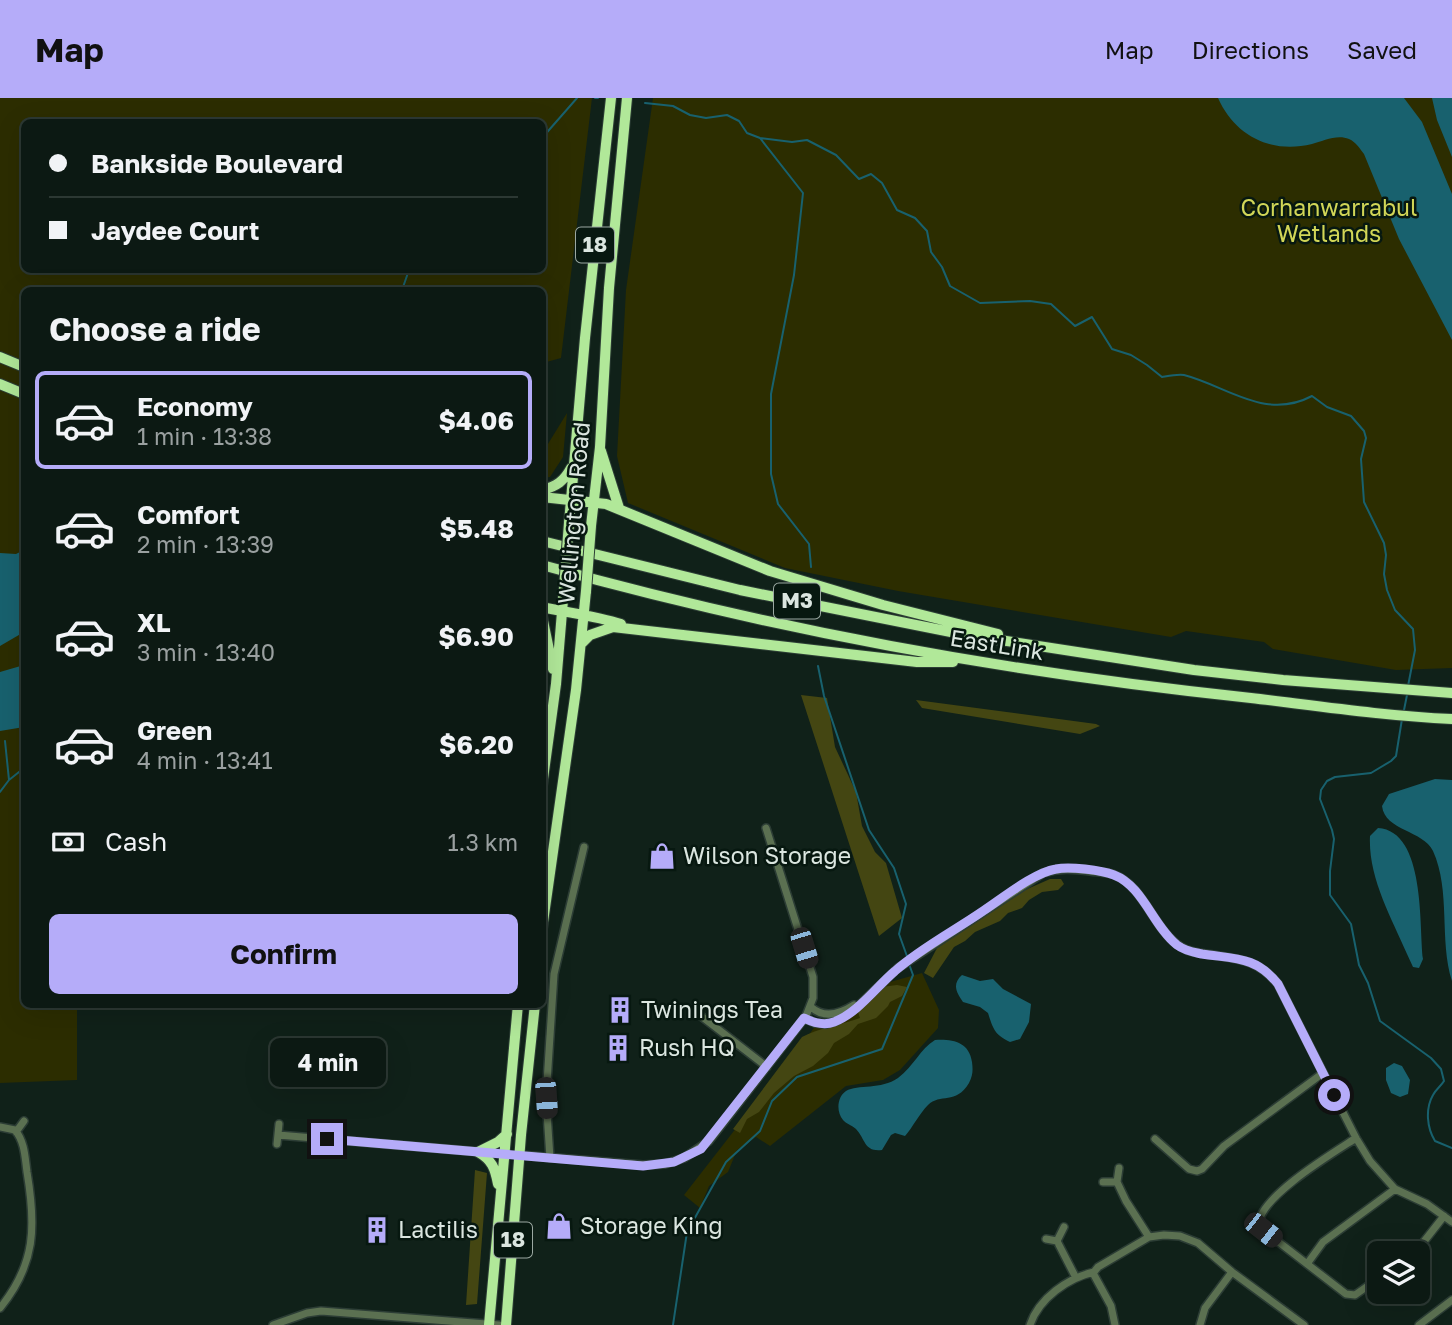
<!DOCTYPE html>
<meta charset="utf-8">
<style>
body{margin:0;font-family:"Golos Text",sans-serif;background:#1a2621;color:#f1f3f6;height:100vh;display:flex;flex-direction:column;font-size:26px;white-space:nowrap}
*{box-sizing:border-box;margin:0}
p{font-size:23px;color:#9aa0a0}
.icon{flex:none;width:38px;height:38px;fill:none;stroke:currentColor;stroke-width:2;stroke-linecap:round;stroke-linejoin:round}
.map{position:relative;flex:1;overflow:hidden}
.sheet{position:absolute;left:21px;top:189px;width:525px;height:721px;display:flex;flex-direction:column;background:#0c1913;border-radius:10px;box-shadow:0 7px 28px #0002,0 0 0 2px #2c3833}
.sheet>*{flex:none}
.hud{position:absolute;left:21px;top:21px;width:525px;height:154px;border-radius:10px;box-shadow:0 7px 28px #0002,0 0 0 2px #2c3833;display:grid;align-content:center;height:154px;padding:0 28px;background:#0c1913}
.buttons{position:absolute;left:1367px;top:1143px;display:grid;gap:14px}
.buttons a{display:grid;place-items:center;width:63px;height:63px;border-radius:10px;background:#0c1913;box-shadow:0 7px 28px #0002,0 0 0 2px #2c3833;font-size:35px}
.end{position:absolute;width:32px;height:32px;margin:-16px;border:9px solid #b5acf9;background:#111;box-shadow:0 0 0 4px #111}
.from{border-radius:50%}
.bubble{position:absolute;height:49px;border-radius:10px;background:#0c1913;box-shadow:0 7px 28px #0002,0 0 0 2px #2c3833;font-size:23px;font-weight:700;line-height:49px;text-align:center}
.car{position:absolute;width:21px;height:42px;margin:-21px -10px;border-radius:9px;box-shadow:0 0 5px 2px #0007;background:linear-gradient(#222 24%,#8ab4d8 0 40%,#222 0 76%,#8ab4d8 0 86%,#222 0)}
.hud b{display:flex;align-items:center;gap:24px;height:66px;font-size:26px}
.hud b+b{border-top:2px solid #2c3833}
.hud i{width:18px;height:18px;background:#f1f3f6}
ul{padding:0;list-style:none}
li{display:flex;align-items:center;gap:21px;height:98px;margin:0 14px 10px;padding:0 14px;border:4px solid transparent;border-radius:10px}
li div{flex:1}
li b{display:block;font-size:26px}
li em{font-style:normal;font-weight:700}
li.current{border-color:#b5acf9}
li>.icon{width:63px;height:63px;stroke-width:1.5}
h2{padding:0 28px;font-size:32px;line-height:84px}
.pay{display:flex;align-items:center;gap:18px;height:77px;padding:0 28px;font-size:26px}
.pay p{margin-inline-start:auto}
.button{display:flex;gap:14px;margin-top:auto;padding:14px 28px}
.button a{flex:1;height:80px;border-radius:10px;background:#b5acf9;color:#111;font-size:28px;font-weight:700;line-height:80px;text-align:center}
header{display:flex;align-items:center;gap:42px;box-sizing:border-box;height:98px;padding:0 35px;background:#b5acf9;color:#111}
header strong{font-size:33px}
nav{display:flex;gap:38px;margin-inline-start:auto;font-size:24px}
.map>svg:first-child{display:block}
.green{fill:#2c2d00;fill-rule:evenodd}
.forest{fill:#444612}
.water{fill:#18616e}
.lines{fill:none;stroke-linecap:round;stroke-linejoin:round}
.stream{stroke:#18616e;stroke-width:2}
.minor-casing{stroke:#2c3d35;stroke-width:10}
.highway-casing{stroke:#2c3d35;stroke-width:12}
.minor{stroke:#5b7051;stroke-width:7}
.highway{stroke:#b1e899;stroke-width:10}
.highway-bridge-casing{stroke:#2c3d35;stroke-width:12;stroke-linecap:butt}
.highway-bridge{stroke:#b1e899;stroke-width:10}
.route{stroke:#b5acf9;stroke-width:9}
.labels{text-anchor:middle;stroke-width:5;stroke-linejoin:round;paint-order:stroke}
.shield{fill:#071810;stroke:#9ba8a2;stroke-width:2}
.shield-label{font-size:21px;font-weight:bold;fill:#dbe6e0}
.park-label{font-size:23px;fill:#d1d657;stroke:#071810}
.street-label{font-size:23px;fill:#dbe6e0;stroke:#071810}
.poi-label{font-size:23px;fill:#dbe6e0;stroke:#071810;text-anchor:start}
</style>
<header>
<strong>Map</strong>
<nav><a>Map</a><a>Directions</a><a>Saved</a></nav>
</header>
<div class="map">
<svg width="1452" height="1227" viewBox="0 0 1452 1227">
<rect width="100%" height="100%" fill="#102119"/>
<path class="green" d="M0,0H592L561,260L543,265L542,192H24V906L77,907V982L0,985ZM24,24H542V172H24Z
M653,0H1452V570L1396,572L1273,551L1264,544L1186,533L1171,539L898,493L785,470L628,405L617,358L626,192Z
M567,315L563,359L550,379L543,380V354Z
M922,875L939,912L938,930L900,972L883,982L846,988L770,1048L756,1039L737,1052L728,1074L709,1088L700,1110L684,1097L814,930L840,925L890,884Z"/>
<path class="forest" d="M801,597L827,600L835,649L856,694L862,728L875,754L886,765L902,820L879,838Z
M916,602L1096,626L1100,628L1080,636L922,610Z
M1050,781H1061L1064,786L1058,792L1042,794L1029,802L1022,810L1008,815L1000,823L975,834L965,843L954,849L933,880L924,875L937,850L1025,792Z
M897,887L907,889L902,898L890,904L888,908L876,920L858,926L849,936L834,945L828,955L813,968L794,978L774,995L759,1014L747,1021L740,1035L733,1031L802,939C816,931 843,926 860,920L858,914L873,901L882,889Z
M475,1072L487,1075L477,1206L466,1207Z"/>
<path class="water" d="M1218,0H1404L1422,24L1452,96V242L1399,141L1364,56C1360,51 1356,44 1349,41C1337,36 1323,43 1312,46C1271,56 1235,38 1218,0Z
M1432,0H1452V59L1437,22Z
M24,452V534L0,548V455L16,456Z
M24,567V629L0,633V574Z
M1435,681L1452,682V883C1439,842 1451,793 1433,753C1423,732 1385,733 1382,708L1389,696Z
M1378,730C1426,733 1419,829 1423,861L1419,870L1413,869L1407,856C1391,819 1368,779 1370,738Z
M962,877L980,883L993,881L1003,891L1031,906L1029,924L1020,941L1010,944C995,937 993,931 988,915L980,909L963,904C956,894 952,886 962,877Z
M935,942C953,941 969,944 972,964C973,972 973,977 969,985C956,1007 940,995 928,1007C919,1016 913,1029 905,1038L895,1035L891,1037L882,1052C864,1054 866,1042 856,1031C852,1027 846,1026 843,1022C836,1014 837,999 846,993C858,986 881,992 898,980C914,968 920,951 935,942Z
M1394,965L1402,968L1410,982L1408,996L1400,999L1391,995L1386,982V970Z"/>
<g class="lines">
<path class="stream" d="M595,0H598
M645,5L673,8L690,17L706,20L727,17L739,23L747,35L760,40L792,44L807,42L836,57L859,81L871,76L882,85L897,112L915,120L927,133L931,154L942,169L950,188L980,205L1030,203L1051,206L1075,228L1092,219L1112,251L1131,257L1147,267L1162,279C1168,278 1177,276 1184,277C1227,288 1265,323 1312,298L1327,309L1351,318L1364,333L1366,340L1361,361L1364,404L1384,445L1386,457L1384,476L1387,492L1395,512L1413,531L1415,552L1408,588
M542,40L577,0
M760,40L803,95L794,177L771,296V376L778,406L809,446L811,469
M402,192L409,172
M818,568L824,598L869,732L894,770L906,806L899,836L908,861
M1404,612L1407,597
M1402,621L1396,658L1391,663L1371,675L1335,679L1327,683L1321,692L1320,701L1332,732L1334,741L1330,773V797L1351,826L1359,867L1368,885L1380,923L1431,960L1441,971L1444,983C1441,988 1436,991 1433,997C1425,1011 1427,1030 1435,1043L1452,1050
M5,643L9,682
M0,694L9,682L24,670
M673,1227L687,1134L726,1064L760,1033L772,1003L797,979L882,951L913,877L909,866"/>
<defs>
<path id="minor" d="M811,909C824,921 840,916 854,907
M701,918L767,969
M804,920L815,925L826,926L836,923L857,909L898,870L1043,775C1059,770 1073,771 1090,773C1097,774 1105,774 1112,776C1144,786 1153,832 1181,849C1189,854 1197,855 1206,856C1237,861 1257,860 1278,886L1356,1040L1370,1063L1395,1091L1427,1106L1452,1124
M0,1029L15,1032C25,1044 25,1060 27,1074C36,1128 36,1166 0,1210
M16,1034L24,1023
M278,1037L505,1056
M1356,1040C1333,1055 1261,1098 1259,1125L1263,1132L1346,1196L1355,1197L1379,1180
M1155,1041L1189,1071L1197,1073L1202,1071L1224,1048L1323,975
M277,1046L279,1026
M519,1057L643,1067L665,1066L684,1060L709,1043L806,918L813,900V879L766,730
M550,1060L546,1000L554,876L584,749
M1103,1084H1117L1119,1070
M1117,1084L1126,1103L1149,1139
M1046,1141L1057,1143L1064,1129
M1057,1143L1076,1180
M1412,1155L1422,1146L1444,1118
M1307,1166L1323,1144L1395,1091
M1093,1175L1111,1208L1115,1227
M273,1227L307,1215L321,1213L499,1227
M1030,1227C1039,1200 1068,1180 1094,1174L1098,1169L1149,1139L1164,1137L1180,1138L1198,1145L1232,1174L1304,1227
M1200,1227L1205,1210L1232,1174
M1419,1227L1452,1202"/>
<path id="highway" d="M0,259L24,269
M0,286L24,296
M601,353L619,410
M542,392C557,388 564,383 571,370
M542,399L606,406L770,473L883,507L998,536
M569,425L585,240L611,0
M591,428L600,349L609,190L627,0
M542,443L740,492L961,536L1194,572L1283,582L1452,595
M542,467C774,532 1012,575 1251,600C1318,608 1385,618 1452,621
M542,509C569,515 595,518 621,526
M542,518L553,571
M582,545L590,537L613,529L917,564H953
M542,688L556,586L564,490
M542,831L576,592L586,493
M478,1054C492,1062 495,1070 498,1086
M478,1054L498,1044L507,1036
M489,1227L518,906
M506,1227L521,1037L535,906"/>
</defs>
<use href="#minor" class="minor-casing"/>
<use href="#highway" class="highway-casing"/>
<use href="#minor" class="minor"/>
<use href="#highway" class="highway"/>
<defs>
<path id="highway-bridge" d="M564,490L569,425
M586,493L591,428"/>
</defs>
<use href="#highway-bridge" class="highway-bridge-casing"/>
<use href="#highway-bridge" class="highway-bridge"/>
</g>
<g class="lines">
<path class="route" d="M327,1041L643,1068L674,1064L701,1051L804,920C814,925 824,928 834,924C858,915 876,889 895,873C921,850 954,833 983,813C1003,800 1033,775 1056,771C1069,768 1101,772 1114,777C1143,788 1153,828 1177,847C1185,853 1193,854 1202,856C1234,861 1256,858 1278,886L1334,997"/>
</g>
<defs>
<symbol id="shop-bare" viewBox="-9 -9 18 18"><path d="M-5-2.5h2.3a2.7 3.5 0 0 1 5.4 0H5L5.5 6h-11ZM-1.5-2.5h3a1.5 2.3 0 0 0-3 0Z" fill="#b5acf9" stroke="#071810" stroke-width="2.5" paint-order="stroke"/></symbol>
<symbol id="building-bare" viewBox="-9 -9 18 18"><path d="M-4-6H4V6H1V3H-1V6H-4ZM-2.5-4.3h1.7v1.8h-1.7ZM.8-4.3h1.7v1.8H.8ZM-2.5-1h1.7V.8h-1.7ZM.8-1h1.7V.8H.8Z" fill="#b5acf9" stroke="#071810" stroke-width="2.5" paint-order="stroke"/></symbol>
</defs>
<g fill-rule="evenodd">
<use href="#shop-bare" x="643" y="739" width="38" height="38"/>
<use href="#building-bare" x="601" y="893" width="38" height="38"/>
<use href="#building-bare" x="599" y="931" width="38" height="38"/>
<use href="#shop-bare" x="540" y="1109" width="38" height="38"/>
<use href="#building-bare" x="358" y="1113" width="38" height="38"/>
</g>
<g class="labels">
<g class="shield">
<rect x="576" y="129.5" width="38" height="35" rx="5"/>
<rect x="774" y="485.5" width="46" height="35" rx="5"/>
<rect x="494" y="1124.5" width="38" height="35" rx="5"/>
</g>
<g class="shield-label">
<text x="595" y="154">18</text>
<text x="797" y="510">M3</text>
<text x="513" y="1149">18</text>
</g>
<g class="park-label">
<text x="1329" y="118">Corhanwarrabul<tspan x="1329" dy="26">Wetlands</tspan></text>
</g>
<g class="street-label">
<text transform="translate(574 415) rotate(-85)" y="8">Wellington Road</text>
<text transform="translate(997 547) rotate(9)" y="8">EastLink</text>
</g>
<g class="poi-label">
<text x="683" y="766">Wilson Storage</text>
<text x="641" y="920">Twinings Tea</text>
<text x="639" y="958">Rush HQ</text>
<text x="580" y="1136">Storage King</text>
<text x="398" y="1140">Lactilis</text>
</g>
</g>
</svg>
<div class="buttons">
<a><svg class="icon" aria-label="layers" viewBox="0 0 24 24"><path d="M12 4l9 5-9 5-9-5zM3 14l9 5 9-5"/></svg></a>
</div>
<i class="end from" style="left:1334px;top:997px"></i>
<i class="end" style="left:327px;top:1041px"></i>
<div class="bubble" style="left:270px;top:940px;width:116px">4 min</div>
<i class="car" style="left:804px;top:850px;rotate:163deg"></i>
<i class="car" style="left:546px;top:1000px;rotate:176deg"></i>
<i class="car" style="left:1263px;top:1132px;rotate:128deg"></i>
<div class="hud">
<b><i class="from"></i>Bankside Boulevard</b>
<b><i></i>Jaydee Court</b>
</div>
<section class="sheet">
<h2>Choose a ride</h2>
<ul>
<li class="current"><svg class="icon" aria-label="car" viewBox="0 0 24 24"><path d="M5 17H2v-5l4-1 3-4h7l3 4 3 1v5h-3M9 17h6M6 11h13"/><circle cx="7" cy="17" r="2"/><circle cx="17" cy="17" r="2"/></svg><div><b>Economy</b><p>1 min · 13:38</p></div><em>$4.06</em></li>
<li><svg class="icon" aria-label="car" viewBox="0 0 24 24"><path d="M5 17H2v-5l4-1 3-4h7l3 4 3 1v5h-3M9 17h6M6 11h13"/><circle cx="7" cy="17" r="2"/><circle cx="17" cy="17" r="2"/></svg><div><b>Comfort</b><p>2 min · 13:39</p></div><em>$5.48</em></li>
<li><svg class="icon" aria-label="car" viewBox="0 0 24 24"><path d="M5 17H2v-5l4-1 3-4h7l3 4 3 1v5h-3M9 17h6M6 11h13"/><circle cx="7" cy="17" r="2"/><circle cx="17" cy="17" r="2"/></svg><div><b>XL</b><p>3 min · 13:40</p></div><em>$6.90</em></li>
<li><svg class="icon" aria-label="car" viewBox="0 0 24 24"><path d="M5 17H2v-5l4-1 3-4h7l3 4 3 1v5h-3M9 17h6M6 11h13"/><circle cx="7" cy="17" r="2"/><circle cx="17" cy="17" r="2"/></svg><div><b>Green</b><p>4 min · 13:41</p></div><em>$6.20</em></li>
</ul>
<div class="pay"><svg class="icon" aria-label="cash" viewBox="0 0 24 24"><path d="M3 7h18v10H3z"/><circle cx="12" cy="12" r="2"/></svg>Cash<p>1.3 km</p></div>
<div class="button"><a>Confirm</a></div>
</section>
</div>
